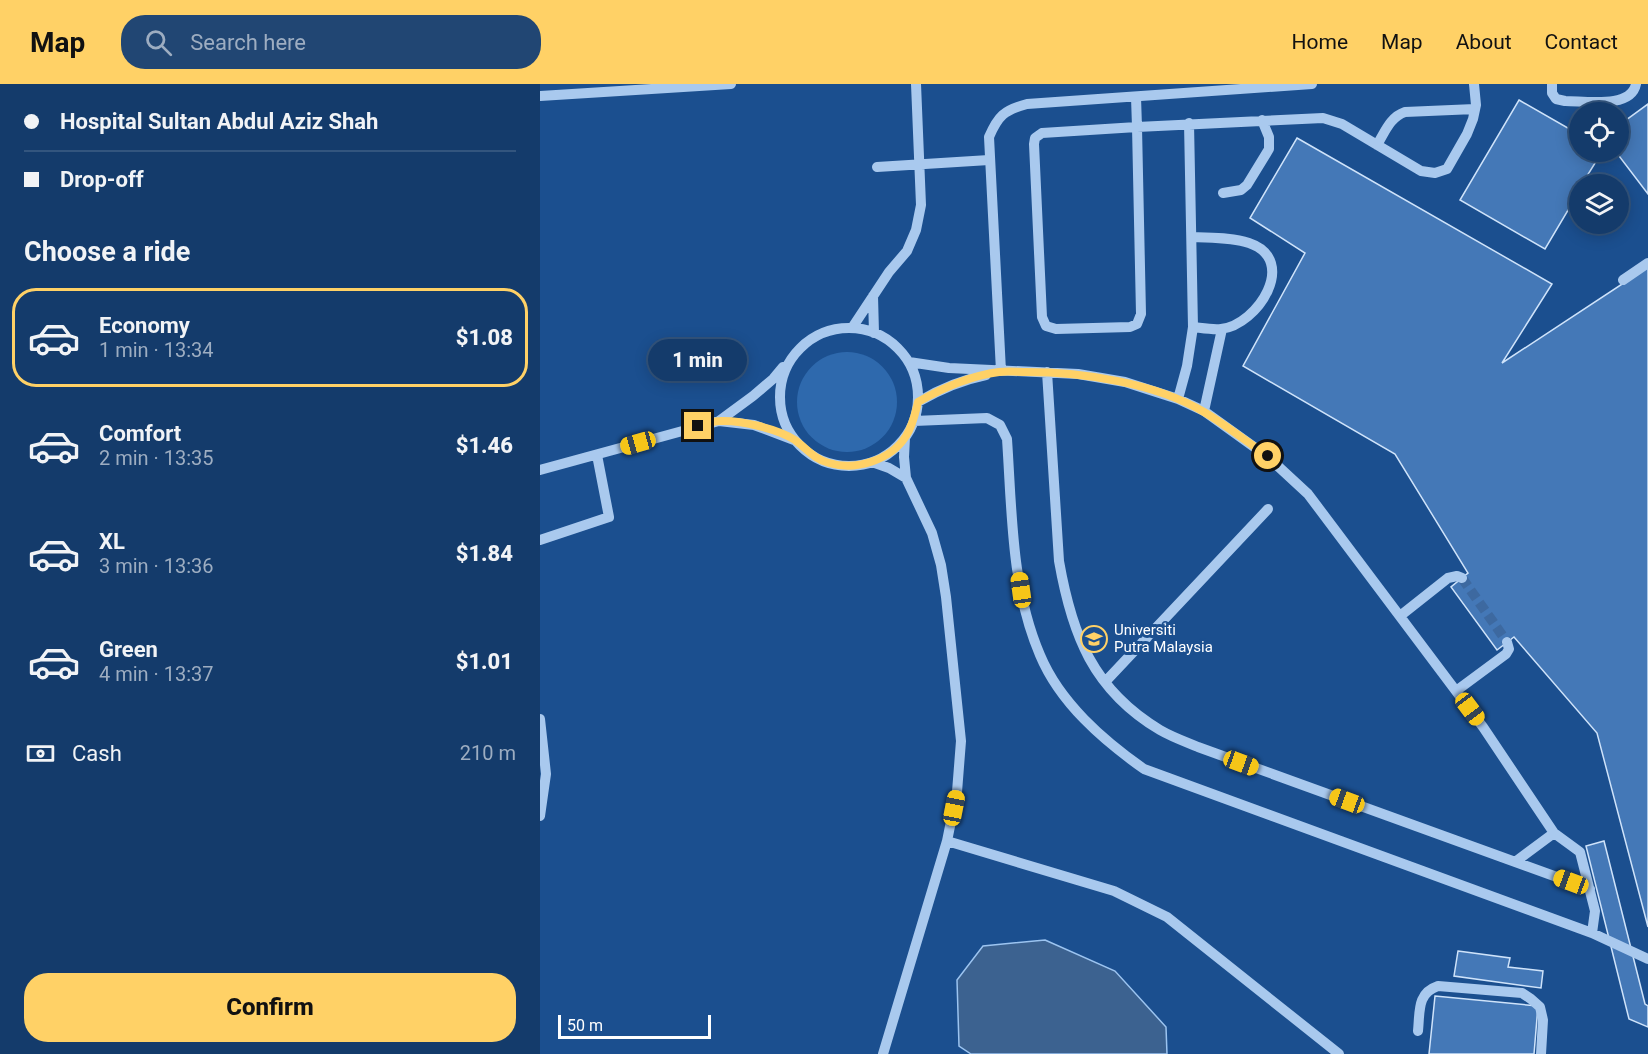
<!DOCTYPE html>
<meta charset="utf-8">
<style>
body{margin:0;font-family:Roboto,sans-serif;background:#214673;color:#f1f3f6;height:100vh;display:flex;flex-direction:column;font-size:22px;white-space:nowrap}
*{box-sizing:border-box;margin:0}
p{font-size:20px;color:#9dadc1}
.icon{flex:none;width:33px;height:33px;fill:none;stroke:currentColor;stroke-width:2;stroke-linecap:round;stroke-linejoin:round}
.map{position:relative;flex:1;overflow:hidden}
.sheet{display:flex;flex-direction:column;background:#143b6b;width:540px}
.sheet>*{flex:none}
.banner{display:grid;align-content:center;height:132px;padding:0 24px;background:#143b6b}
.tools{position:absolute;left:1029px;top:18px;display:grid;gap:12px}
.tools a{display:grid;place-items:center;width:60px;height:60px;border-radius:50%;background:#143b6b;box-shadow:0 3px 15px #0003,0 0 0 2px #33557e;font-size:30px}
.scale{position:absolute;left:18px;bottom:15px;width:153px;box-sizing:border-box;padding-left:6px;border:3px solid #fff;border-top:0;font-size:16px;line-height:21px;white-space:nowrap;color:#fff;-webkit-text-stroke:4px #1b4f8f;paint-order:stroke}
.end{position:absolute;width:27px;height:27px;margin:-14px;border:8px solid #ffd166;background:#111;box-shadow:0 0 0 3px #111}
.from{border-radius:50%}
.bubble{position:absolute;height:42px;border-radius:21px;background:#143b6b;box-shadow:0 3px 15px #0003,0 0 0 2px #33557e;font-size:20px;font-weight:800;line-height:42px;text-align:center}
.car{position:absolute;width:18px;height:36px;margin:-18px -9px;border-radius:8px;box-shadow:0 0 4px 2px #0007;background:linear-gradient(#f5c518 24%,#345 0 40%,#f5c518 0 76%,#345 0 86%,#f5c518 0)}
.banner b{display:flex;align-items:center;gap:21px;height:57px;font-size:22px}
.banner b+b{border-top:2px solid #33557e}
.banner i{width:15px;height:15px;background:#f1f3f6}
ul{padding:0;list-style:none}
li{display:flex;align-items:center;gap:18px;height:99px;margin:0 12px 9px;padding:0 12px;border:3px solid transparent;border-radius:24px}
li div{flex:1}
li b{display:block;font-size:22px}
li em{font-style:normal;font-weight:800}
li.on{border-color:#ffd166}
li>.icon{width:54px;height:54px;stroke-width:1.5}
h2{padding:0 24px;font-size:27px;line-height:72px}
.pay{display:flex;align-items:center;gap:15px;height:66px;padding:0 24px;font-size:22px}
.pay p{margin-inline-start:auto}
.cta{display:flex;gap:12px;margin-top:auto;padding:12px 24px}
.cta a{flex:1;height:69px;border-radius:24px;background:#ffd166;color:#111;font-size:24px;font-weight:800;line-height:69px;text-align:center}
header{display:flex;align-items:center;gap:36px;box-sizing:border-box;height:84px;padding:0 30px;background:#ffd166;color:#111}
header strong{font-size:28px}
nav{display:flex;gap:33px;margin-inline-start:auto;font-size:21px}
.search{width:420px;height:54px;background:#214673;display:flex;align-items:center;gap:15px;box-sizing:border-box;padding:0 21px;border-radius:24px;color:#9dadc1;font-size:22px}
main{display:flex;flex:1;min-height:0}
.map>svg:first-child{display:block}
.green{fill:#2e69ad}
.water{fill:#3c6290;stroke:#9cc4f0;stroke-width:1.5}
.building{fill:#4478b7;stroke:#cfe3fa;stroke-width:1.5}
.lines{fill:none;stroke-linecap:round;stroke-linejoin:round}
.minor-tunnel{stroke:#3d69a0;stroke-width:10;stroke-dasharray:10 5;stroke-linecap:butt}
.minor{stroke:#a9c9ee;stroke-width:10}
.route{stroke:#ffd166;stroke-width:8}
.labels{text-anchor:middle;stroke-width:6;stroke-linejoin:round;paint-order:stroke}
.poi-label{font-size:15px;fill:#fff;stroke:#1b4f8f;text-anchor:start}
</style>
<header>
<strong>Map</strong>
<div class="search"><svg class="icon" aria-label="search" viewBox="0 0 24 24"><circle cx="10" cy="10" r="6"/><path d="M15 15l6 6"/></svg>Search here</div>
<nav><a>Home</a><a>Map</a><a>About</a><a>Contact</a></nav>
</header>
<main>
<section class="sheet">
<div class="banner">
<b><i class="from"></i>Hospital Sultan Abdul Aziz Shah</b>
<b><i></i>Drop-off</b>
</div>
<h2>Choose a ride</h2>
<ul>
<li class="on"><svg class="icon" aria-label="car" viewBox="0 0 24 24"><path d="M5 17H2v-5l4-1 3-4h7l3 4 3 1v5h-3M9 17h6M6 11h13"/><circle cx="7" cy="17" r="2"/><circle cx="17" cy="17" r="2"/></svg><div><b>Economy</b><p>1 min · 13:34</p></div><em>$1.08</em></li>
<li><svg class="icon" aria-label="car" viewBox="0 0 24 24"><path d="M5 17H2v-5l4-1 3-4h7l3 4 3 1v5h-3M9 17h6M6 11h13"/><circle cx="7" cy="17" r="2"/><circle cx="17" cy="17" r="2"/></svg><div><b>Comfort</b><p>2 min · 13:35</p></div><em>$1.46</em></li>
<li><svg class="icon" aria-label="car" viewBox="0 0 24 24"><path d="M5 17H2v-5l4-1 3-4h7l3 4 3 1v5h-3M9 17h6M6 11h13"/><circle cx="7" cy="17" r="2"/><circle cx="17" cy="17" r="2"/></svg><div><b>XL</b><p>3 min · 13:36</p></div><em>$1.84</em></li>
<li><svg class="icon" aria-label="car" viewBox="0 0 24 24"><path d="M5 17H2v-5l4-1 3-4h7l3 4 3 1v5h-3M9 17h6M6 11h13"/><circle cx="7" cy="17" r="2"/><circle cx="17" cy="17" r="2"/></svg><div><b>Green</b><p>4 min · 13:37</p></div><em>$1.01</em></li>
</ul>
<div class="pay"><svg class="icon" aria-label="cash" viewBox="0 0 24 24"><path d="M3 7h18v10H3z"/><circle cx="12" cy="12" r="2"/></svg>Cash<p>210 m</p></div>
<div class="cta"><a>Confirm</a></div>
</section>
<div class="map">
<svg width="1108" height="970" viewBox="0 0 1108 970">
<rect width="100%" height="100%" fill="#1b4f8f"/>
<path class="green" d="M257 318a50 50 0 1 1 100 0a50 50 0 1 1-100 0Z"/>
<path class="water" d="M505,856L575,887L626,943L627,970H431L419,962L417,896L443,862Z"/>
<path class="building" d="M979,16L1040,51V68H1062L1042,100H1040V106L1005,165L920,116Z
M1108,20V110L1076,68H1078V42Z
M757,54L1012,200L962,279L1108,183V843L1057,649L974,553L957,566L911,503L928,489L855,370L703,282L765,169L710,134Z
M1064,757L1105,920L1108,922V943L1089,935L1046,762Z
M918,867L970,874L968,883L1003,887L1001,904L914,892Z
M895,912L998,922L994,970H889Z"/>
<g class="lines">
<path class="minor-tunnel" d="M922,494L967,558"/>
<path class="minor" d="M1012,0V9L1016,15L1025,17C1046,17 1091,25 1096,0
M0,12L191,0
M596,13L597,43L783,34L802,40L881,87L895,89L907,85L927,50L933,35L936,21L934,0
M597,43L601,230L597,240L590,243L516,245L506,242L502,233L494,60L495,54L502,49Z
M837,61C845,48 850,33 865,28L935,25
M337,83L449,76
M683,109L701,106L707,101L729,65V53L722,36
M653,153C671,154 691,153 709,159C759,176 718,241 681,245C673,246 662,244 653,243
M1083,196L1108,179
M333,212L334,249
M312,244L349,188L367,167L376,146L381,121L376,0
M240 313a69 69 0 1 1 138 0a69 69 0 1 1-138 0Z
M369,278L409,284L538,290L585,298L638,315L664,327L728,373L768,410L943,643L1014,749L1040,768L1055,827L1052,849
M461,287L449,53C458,32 464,26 487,20L772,0
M507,288L519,477C532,551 553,606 620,646C632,653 646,658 658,663L1050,805
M638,315L647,282L653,243L649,39
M378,318C400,305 421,296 446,291
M664,327L682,245
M179,337L214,341L254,356
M374,337L447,334L460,341L467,355C472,427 471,504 500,571C520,619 563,656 604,685L1052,849L1108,875
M332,378L349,384L366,394
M0,386L179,337L213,312L233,295L243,283
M0,456L69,433L57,371
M860,532L908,494L917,492L922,494
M565,598L728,425
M916,607L966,570L969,565L967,558
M0,635L6,690L0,732
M407,757L574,807L627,833L799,970
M975,778L1014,749
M878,947C880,927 877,909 898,902L982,909L991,915L1000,923L1003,936L1001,970
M343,970L407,757L417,708L421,657L406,513L401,481L392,449L366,394L364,373L365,354"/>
</g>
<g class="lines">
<path class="route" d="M158,342C165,340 173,337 180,337C201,336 238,345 255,356C267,365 274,375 289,379C316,387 351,376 366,352C373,341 375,330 378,318C404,303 429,292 459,288C468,287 478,288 486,288C543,288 615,299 664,328C686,341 707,358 728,372"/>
</g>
<defs>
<symbol id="university-ring" viewBox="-11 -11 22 22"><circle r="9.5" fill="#1b4f8f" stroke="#ffd166" stroke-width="1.5"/><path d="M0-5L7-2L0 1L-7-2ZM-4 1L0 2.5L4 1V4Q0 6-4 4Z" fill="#ffd166"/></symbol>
</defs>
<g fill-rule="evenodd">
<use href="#university-ring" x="539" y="540" width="30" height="30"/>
</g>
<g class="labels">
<g class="poi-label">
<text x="574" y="551">Universiti<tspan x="574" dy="17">Putra Malaysia</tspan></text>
</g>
</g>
</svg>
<div class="tools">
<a><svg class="icon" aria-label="locate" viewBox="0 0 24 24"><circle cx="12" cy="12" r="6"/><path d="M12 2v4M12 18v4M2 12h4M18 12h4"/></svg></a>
<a><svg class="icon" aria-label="layers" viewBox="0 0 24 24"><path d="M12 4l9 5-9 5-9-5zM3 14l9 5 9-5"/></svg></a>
</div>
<div class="scale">50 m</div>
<i class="end from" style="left:728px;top:372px"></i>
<i class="end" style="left:158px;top:342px"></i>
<div class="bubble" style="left:108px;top:255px;width:99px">1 min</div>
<i class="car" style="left:98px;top:359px;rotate:254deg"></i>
<i class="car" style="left:481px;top:506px;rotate:352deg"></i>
<i class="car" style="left:930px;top:625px;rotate:143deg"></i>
<i class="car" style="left:701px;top:679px;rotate:110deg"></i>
<i class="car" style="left:807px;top:717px;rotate:290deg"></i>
<i class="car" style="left:414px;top:724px;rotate:11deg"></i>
<i class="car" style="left:1031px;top:798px;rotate:290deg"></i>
</div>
</main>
